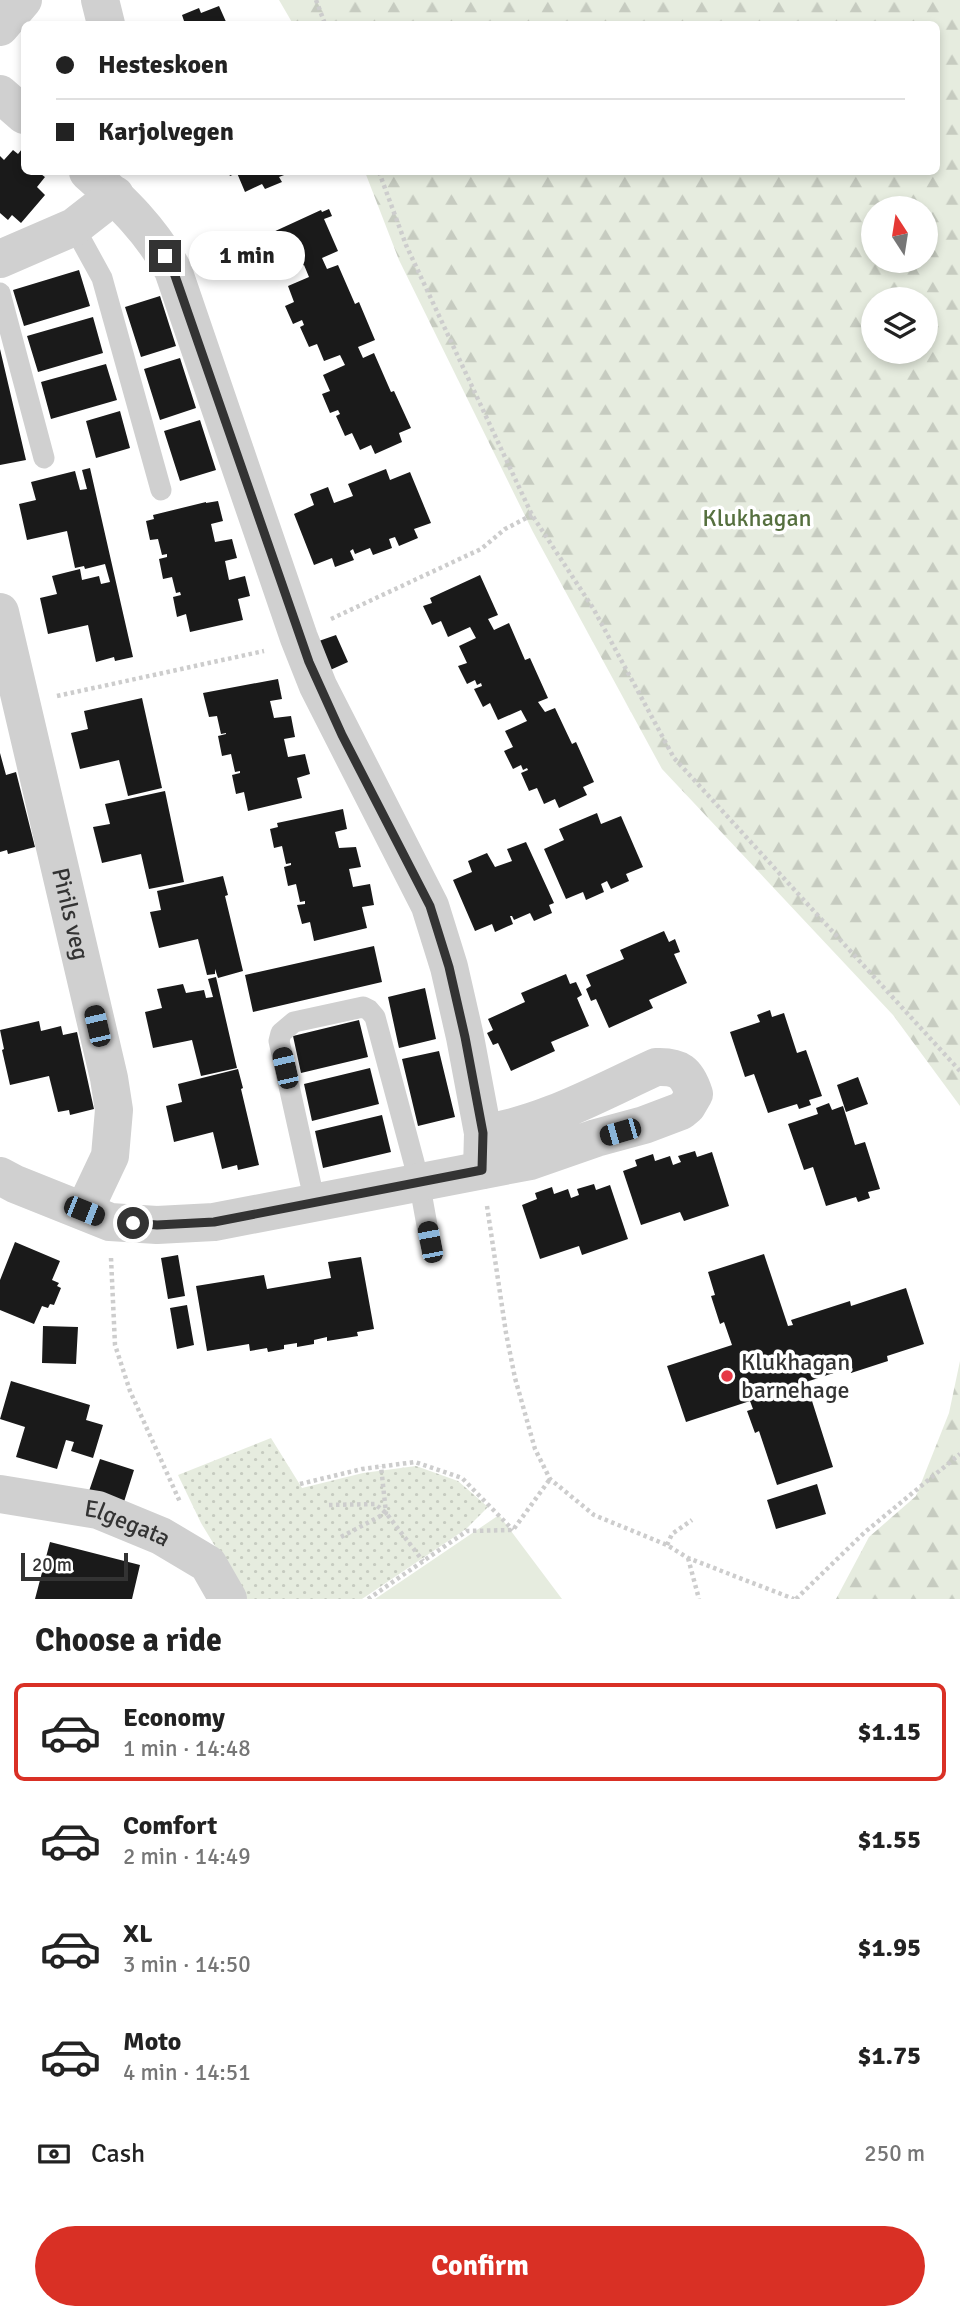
<!DOCTYPE html>
<meta charset="utf-8">
<style>
body{margin:0;font-family:Signika,sans-serif;background:#f2f2f2;color:#222;height:100vh;display:flex;flex-direction:column;font-size:26px;white-space:nowrap}
*{box-sizing:border-box;margin:0}
p{font-size:23px;color:#767676}
.icon{flex:none;width:38px;height:38px;fill:none;stroke:currentColor;stroke-width:2;stroke-linecap:round;stroke-linejoin:round}
.map{position:relative;height:1599px;overflow:hidden}
.sheet{display:flex;flex-direction:column;background:#fff;flex:1}
.sheet>*{flex:none}
.guide{position:absolute;left:21px;top:21px;width:919px;height:154px;border-radius:10px;box-shadow:0 4px 10px #0003;display:grid;align-content:center;height:154px;padding:0 35px;background:#fff}
.needle{width:46px;rotate:348deg}
.controls{position:absolute;left:861px;top:196px;display:grid;gap:14px}
.controls a{display:grid;place-items:center;width:77px;height:77px;border-radius:50%;background:#fff;box-shadow:0 4px 10px #0003;font-size:35px}
.scale{position:absolute;left:21px;bottom:18px;width:107px;box-sizing:border-box;padding-left:7px;border:4px solid #333;border-top:0;font-size:19px;line-height:24px;white-space:nowrap;color:#333;-webkit-text-stroke:5px #fff;paint-order:stroke}
.end{position:absolute;width:32px;height:32px;margin:-16px;border:9px solid #333;background:#fff;box-shadow:0 0 0 4px #fff}
.from{border-radius:50%}
.bubble{position:absolute;height:49px;border-radius:24px;background:#fff;box-shadow:0 4px 10px #0003;font-size:23px;font-weight:800;line-height:49px;text-align:center}
.car{position:absolute;width:21px;height:42px;margin:-21px -10px;border-radius:9px;box-shadow:0 0 5px 2px #0007;background:linear-gradient(#222 24%,#8ab4d8 0 40%,#222 0 76%,#8ab4d8 0 86%,#222 0)}
.guide b{display:flex;align-items:center;gap:24px;height:66px;font-size:26px}
.guide b+b{border-top:2px solid #e0e0e0}
.guide i{width:18px;height:18px;background:#222}
ul{padding:0;list-style:none}
li{display:flex;align-items:center;gap:21px;height:98px;margin:0 14px 10px;padding:0 21px;border:4px solid transparent;border-radius:10px}
li div{flex:1}
li b{display:block;font-size:26px}
li em{font-style:normal;font-weight:800}
li.selected{border-color:#d93025}
li>.icon{width:63px;height:63px;stroke-width:1.5}
h2{padding:0 35px;font-size:32px;line-height:84px}
.pay{display:flex;align-items:center;gap:18px;height:77px;padding:0 35px;font-size:26px}
.pay p{margin-inline-start:auto}
.primary-button{display:flex;gap:14px;margin-top:auto;padding:14px 35px}
.primary-button a{flex:1;height:80px;border-radius:42px;background:#d93025;color:#fff;font-size:28px;font-weight:800;line-height:80px;text-align:center}
.map>svg:first-child{display:block}
.forest{fill:url(#forest-firs);fill-rule:evenodd}
.park{fill:url(#park-dots)}
.pitch{fill:#e6ecdf}
.building{fill:#1a1a1a}
.lines{fill:none;stroke-linecap:round;stroke-linejoin:round}
.path{stroke:#cdcdcd;stroke-width:4.5;stroke-dasharray:3.5 3.5;stroke-linecap:butt}
.service{stroke:#d0d0d0;stroke-width:21}
.minor{stroke:#d0d0d0;stroke-width:38}
.route{stroke:#333;stroke-width:9}
.poi-dot{fill:#e63946;stroke:#fff;stroke-width:2.5}
.labels{text-anchor:middle;stroke-width:7;stroke-linejoin:round;paint-order:stroke}
.park-label{font-size:24px;fill:#56703f;stroke:#fff}
.street-label{font-size:24px;fill:#333;stroke:#fff}
.poi-label{font-size:24px;fill:#333;stroke:#fff;text-anchor:start}
</style>
<div class="map">
<svg width="960" height="1599" viewBox="0 0 960 1599">
<defs>
<pattern id="forest-firs" width="22" height="20" patternUnits="userSpaceOnUse" patternTransform="scale(1.75)"><rect width="22" height="20" fill="#e6ecdf"/><path d="M5 1l3.5 6h-7zM16 11l3.5 6h-7z" fill="#c6cbc0"/></pattern>
<pattern id="park-dots" width="8" height="8" patternUnits="userSpaceOnUse" patternTransform="scale(1.75)"><rect width="8" height="8" fill="#e6ecdf"/><path d="M2 2h.1M6 6h.1" fill="none" stroke="#c6cbc0" stroke-width="1.8" stroke-linecap="round"/></pattern>
</defs>
<rect width="100%" height="100%" fill="#fff"/>
<path class="forest" d="M279,0H960V1106L893,1015L662,769L533,532L399,260L365,172H936V24H293ZM873,208H926V261H873ZM873,299H926V352H873Z
M960,1361V1599H836L869,1537L916,1496L949,1413Z"/>
<path class="park" d="M271,1438L302,1488L363,1473L416,1466L458,1481L488,1507L466,1529L362,1599H247L201,1523L178,1475Z"/>
<path class="pitch" d="M499,1515L562,1599H375Z"/>
<path class="building" d="M219,6L227,24H177L184,21L182,15L199,8L201,13Z
M22,149L24,152V172H38L45,177L37,187L45,195L21,223L12,215L8,220L0,213V156L4,160L13,150L18,154Z
M228,172H292L279,177L282,182L265,189L262,184L245,192L237,173L230,176Z
M329,209L332,216L324,219L338,251L322,258L327,269L338,265L355,304L359,302L375,340L358,347L363,358L374,353L391,392L394,391L411,428L399,433L402,442L375,454L371,445L360,450L352,433L345,436L336,416L340,414L338,410L330,413L322,394L330,391L323,375L345,365L340,355L324,361L317,344L309,347L300,327L304,325L302,320L293,324L285,306L294,302L288,286L309,277L304,265L287,272L280,256L272,259L264,240L273,237L271,233L321,210L322,212Z
M79,270L90,306L24,326L13,290Z
M160,296L176,346L141,357L125,307Z
M93,317L103,353L38,372L27,336Z
M0,349L26,460L0,465Z
M180,358L196,408L160,420L144,369Z
M106,364L117,400L51,419L41,382Z
M120,411L130,448L96,458L86,421Z
M200,420L216,470L180,481L164,431Z
M90,468L133,657L115,661L114,657L96,662L88,625L48,634L40,598L57,594L52,576L80,569L82,580L99,576L101,584L110,582L105,564L85,569L84,566L75,568L67,531L27,540L19,504L36,500L31,482L75,471L80,490L87,489L82,470Z
M386,469L390,480L410,472L431,523L414,529L418,538L399,546L395,537L389,539L392,548L373,555L370,548L355,554L353,549L350,551L354,560L335,567L332,558L314,565L294,514L314,505L310,494L328,487L334,503L353,496L348,484Z
M218,501L223,521L211,524L215,542L232,539L237,558L225,561L229,580L245,576L250,596L238,599L243,620L190,632L186,614L177,617L173,597L181,595L180,592L176,593L172,577L163,579L159,559L167,557V554L162,555L158,539L150,540L146,521L154,519L153,515L206,502V503Z
M480,575L498,615L488,619L494,630L509,623L525,660L530,658L548,698L538,702L545,712L555,708L572,744L576,742L594,782L583,787L587,795L559,808L555,799L544,804L537,788L529,791L521,773L528,770L527,768L523,770L521,765L513,769L504,751L513,747L505,731L527,721L521,710L498,720L490,703L483,707L474,689L482,686L481,683L477,685L475,680L467,684L458,666L467,663L459,646L476,638L470,627L448,637L441,621L432,625L423,606L432,603L430,598Z
M336,635L348,662L328,671L316,642Z
M278,679L282,699L270,701L274,718L291,716L295,737L284,739L288,757L305,754L310,774L297,778L302,798L248,811L244,792L236,794L232,775L240,773V771L235,772L231,754L222,756L218,736L226,734V733L221,734L217,716L209,717L203,693Z
M142,698L162,788L128,796L119,760L80,769L71,733L88,729L84,711Z
M0,753L6,775L16,772L35,847L8,854L7,850L0,852Z
M165,791L184,882L149,889L141,854L102,863L93,827L110,824L105,804Z
M343,809L347,829L335,832L339,848L356,847L361,867L349,869L353,887L370,884L374,905L362,907L367,928L314,941L310,922L302,924L297,905L305,904V901L300,902L296,884L288,886L284,867L291,865V863L286,864L282,846L274,848L270,829L278,827L277,823Z
M597,813L601,824L621,816L643,867L626,874L629,881L611,889L607,881L601,884L604,892L586,900L583,892L566,899L544,849L564,840L559,829Z
M526,842L554,903L549,905L552,913L534,921L530,913L514,920L512,916H510L513,924L495,932L492,924L475,931L453,880L472,872L468,861L487,853L495,867L512,861L507,849Z
M223,876L228,895L225,896L243,971L218,978L215,969V974L207,975L198,939L159,948L150,912L161,910L157,891Z
M664,931L669,942L675,939L680,952L674,954L687,983L649,1000L653,1008L609,1028L596,999L591,1001L586,989L591,986L586,975L624,959L620,950Z
M374,946L382,982L253,1012L245,975Z
M566,974L570,984L576,982L582,995L577,998L589,1026L551,1042L555,1051L511,1071L498,1043L493,1045L487,1033L493,1030L488,1019L525,1002L521,993Z
M216,977L237,1068L201,1076L192,1040L153,1048L145,1012L162,1008L157,989L183,984L186,993L204,990L206,998L213,997L208,979Z
M425,988L436,1039L399,1048L388,997Z
M770,1010L772,1017L784,1013L797,1053L806,1050L822,1096L809,1100L811,1105L799,1109L797,1104L768,1113L754,1074L745,1077L730,1032L760,1022L757,1015Z
M359,1020L368,1057L301,1073L293,1036Z
M39,1021L41,1031L61,1026L63,1035L77,1032L94,1109L70,1115L69,1110L58,1112L49,1076L10,1085L2,1050L4,1049L0,1030Z
M439,1051L455,1117L418,1126L402,1059Z
M370,1068L379,1104L312,1121L304,1084Z
M238,1069L243,1088L241,1089L259,1165L238,1170L237,1165L222,1169L213,1132L174,1142L166,1106L182,1102L178,1084Z
M858,1077L868,1104L846,1112L837,1085Z
M829,1103L832,1110L843,1106L855,1145L865,1142L880,1189L868,1192L870,1198L858,1202L856,1197L826,1206L813,1167L804,1170L788,1124L818,1114L816,1108Z
M382,1115L391,1152L323,1168L315,1131Z
M695,1151L697,1157L712,1152L729,1206L684,1221L680,1212L641,1225L623,1171L637,1166L635,1160L653,1154L655,1161L670,1156L673,1165L681,1162L678,1156Z
M594,1184L596,1190L610,1185L628,1239L582,1255L579,1246L540,1259L522,1205L537,1199L535,1193L552,1187L554,1194L568,1189L571,1198L579,1195L577,1189Z
M15,1242L60,1261L52,1280L59,1283L57,1286L61,1288L54,1305L50,1304L48,1308L42,1306L34,1324L0,1310V1280Z
M764,1254L788,1326L793,1325L791,1320L850,1301L851,1306L906,1288L924,1344L887,1356L888,1361L851,1373L849,1368L806,1382L833,1467L777,1485L759,1431L755,1433L747,1411L753,1409L750,1401L686,1422L667,1366L732,1345L724,1322L720,1324L711,1296L715,1295L708,1272Z
M178,1255L185,1296L168,1299L161,1258Z
M361,1257L374,1329L357,1332L358,1336L327,1341V1337L314,1340V1344L297,1347V1343L284,1345V1349L268,1352L267,1348L250,1351L249,1344L207,1351L196,1286L264,1275L267,1289L331,1278L328,1262Z
M187,1305L194,1345L177,1349L170,1308Z
M43,1326L78,1327L76,1364L42,1363Z
M11,1381L90,1405L86,1420L103,1425L93,1458L71,1451L74,1442L66,1440L57,1469L16,1457L25,1427L0,1419Z
M100,1459L134,1470L123,1505L88,1494Z
M817,1484L826,1514L776,1529L767,1500Z
M50,1542L140,1565L132,1599H35Z"/>
<g class="lines">
<path class="path" d="M316,0L325,24
M379,172L406,245L532,515L593,608L674,758L960,1071
M331,619L481,549L505,529L532,515
M57,696L264,651
M487,1206L506,1333L515,1378L535,1449L550,1479L594,1515L667,1545L688,1558L794,1599
M111,1258L115,1345L130,1391L180,1502
M300,1484L362,1469L415,1462L462,1478L513,1530
M329,1505L375,1504L386,1513L423,1561
M341,1537L386,1513L381,1466
M667,1545L672,1534L692,1520
M688,1558L699,1599
M368,1599L467,1531L513,1530L550,1479
M796,1599L865,1532L960,1454"/>
<path class="service" d="M74,227L102,278L161,490
M0,293L44,458
M315,1203L279,1041L281,1033L294,1022L363,1007L369,1010L375,1017L419,1181L430,1242"/>
<g class="minor">
<path d="M100,0L106,24"/>
<path d="M0,27L23,0"/>
<path d="M0,94L24,115"/>
<path d="M88,172C123,203 150,229 173,270L299,638L318,686L430,906L449,967L465,1037L483,1133L482,1170"/>
<path d="M0,259L74,227L115,195"/>
<path id="s1" d="M0,612L109,1078L114,1110L110,1156L84,1211"/>
<path d="M0,1176L15,1184L110,1222L157,1225L214,1222L530,1161L596,1138L644,1125L681,1111L687,1106L694,1094C687,1072 679,1066 656,1067C601,1092 543,1125 483,1133"/>
<path id="s2" d="M0,1494L98,1510L161,1536L208,1564L228,1599"/>
</g>
</g>
<g class="lines">
<path class="route" d="M133,1223L157,1225L214,1222L482,1170L483,1133L465,1037L449,967L430,906L342,735L309,662L173,270L165,256"/>
</g>
<circle class="poi-dot" cx="727" cy="1376" r="7"/>
<g class="labels">
<g class="park-label">
<text x="757" y="526">Klukhagan</text>
</g>
<g class="street-label">
<text dy="8" stroke="none"><textPath href="#s1" startOffset="310">Pirils veg</textPath></text>
<text dy="8" stroke="none"><textPath href="#s2" startOffset="131">Elgegata</textPath></text>
</g>
<g class="poi-label">
<text x="741" y="1370">Klukhagan<tspan x="741" dy="28">barnehage</tspan></text>
</g>
</g>
</svg>
<div class="controls">
<a><svg class="needle" viewBox="-14 -14 28 28"><path d="M0-13l5 13h-10z" fill="#e53935"/><path d="M0 13l5-13h-10z" fill="#767676"/></svg></a>
<a><svg class="icon" aria-label="layers" viewBox="0 0 24 24"><path d="M12 4l9 5-9 5-9-5zM3 14l9 5 9-5"/></svg></a>
</div>
<div class="scale">20 m</div>
<i class="end from" style="left:133px;top:1223px"></i>
<i class="end" style="left:165px;top:256px"></i>
<div class="bubble" style="left:189px;top:231px;width:116px">1 min</div>
<i class="car" style="left:97px;top:1026px;rotate:347deg"></i>
<i class="car" style="left:285px;top:1068px;rotate:347deg"></i>
<i class="car" style="left:620px;top:1132px;rotate:254deg"></i>
<i class="car" style="left:84px;top:1211px;rotate:112deg"></i>
<i class="car" style="left:430px;top:1242px;rotate:349deg"></i>
<div class="guide">
<b><i class="from"></i>Hesteskoen</b>
<b><i></i>Karjolvegen</b>
</div>
</div>
<section class="sheet">
<h2>Choose a ride</h2>
<ul>
<li class="selected"><svg class="icon" aria-label="car" viewBox="0 0 24 24"><path d="M5 17H2v-5l4-1 3-4h7l3 4 3 1v5h-3M9 17h6M6 11h13"/><circle cx="7" cy="17" r="2"/><circle cx="17" cy="17" r="2"/></svg><div><b>Economy</b><p>1 min · 14:48</p></div><em>$1.15</em></li>
<li><svg class="icon" aria-label="car" viewBox="0 0 24 24"><path d="M5 17H2v-5l4-1 3-4h7l3 4 3 1v5h-3M9 17h6M6 11h13"/><circle cx="7" cy="17" r="2"/><circle cx="17" cy="17" r="2"/></svg><div><b>Comfort</b><p>2 min · 14:49</p></div><em>$1.55</em></li>
<li><svg class="icon" aria-label="car" viewBox="0 0 24 24"><path d="M5 17H2v-5l4-1 3-4h7l3 4 3 1v5h-3M9 17h6M6 11h13"/><circle cx="7" cy="17" r="2"/><circle cx="17" cy="17" r="2"/></svg><div><b>XL</b><p>3 min · 14:50</p></div><em>$1.95</em></li>
<li><svg class="icon" aria-label="car" viewBox="0 0 24 24"><path d="M5 17H2v-5l4-1 3-4h7l3 4 3 1v5h-3M9 17h6M6 11h13"/><circle cx="7" cy="17" r="2"/><circle cx="17" cy="17" r="2"/></svg><div><b>Moto</b><p>4 min · 14:51</p></div><em>$1.75</em></li>
</ul>
<div class="pay"><svg class="icon" aria-label="cash" viewBox="0 0 24 24"><path d="M3 7h18v10H3z"/><circle cx="12" cy="12" r="2"/></svg>Cash<p>250 m</p></div>
<div class="primary-button"><a>Confirm</a></div>
</section>
